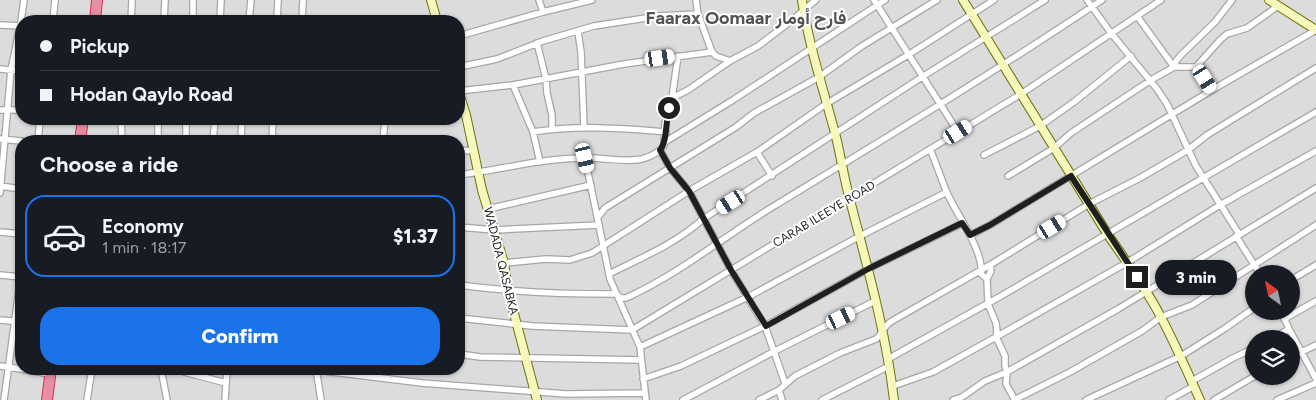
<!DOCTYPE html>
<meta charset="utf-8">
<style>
body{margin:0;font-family:Figtree,Vazirmatn,sans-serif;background:#242831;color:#f1f3f6;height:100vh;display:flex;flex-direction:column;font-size:19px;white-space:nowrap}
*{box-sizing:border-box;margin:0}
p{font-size:16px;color:#9ea1a6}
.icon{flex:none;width:28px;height:28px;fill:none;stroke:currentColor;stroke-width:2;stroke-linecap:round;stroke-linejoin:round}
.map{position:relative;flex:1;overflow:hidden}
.panel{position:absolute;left:15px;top:135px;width:450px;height:240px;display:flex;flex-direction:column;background:#171b24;border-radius:20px;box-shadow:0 1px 4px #0004}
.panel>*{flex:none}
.banner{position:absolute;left:15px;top:15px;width:450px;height:110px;border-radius:20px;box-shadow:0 1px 4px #0004;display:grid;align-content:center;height:110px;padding:0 25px;background:#171b24}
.needle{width:32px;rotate:327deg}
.fabs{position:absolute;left:1245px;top:265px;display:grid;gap:10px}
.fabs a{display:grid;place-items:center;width:55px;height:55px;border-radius:50%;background:#171b24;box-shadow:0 1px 4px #0004;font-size:25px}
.end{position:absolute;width:22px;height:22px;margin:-11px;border:6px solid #1f1f1f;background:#fff;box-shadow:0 0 0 2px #fff}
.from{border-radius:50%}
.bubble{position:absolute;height:35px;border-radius:18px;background:#171b24;box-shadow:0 1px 4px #0004;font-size:16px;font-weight:800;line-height:35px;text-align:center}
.car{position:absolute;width:15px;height:30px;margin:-15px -8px;border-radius:6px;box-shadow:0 0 4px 1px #0007;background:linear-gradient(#fff 24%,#345 0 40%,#fff 0 76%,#345 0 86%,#fff 0)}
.banner b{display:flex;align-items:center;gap:18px;height:48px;font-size:19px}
.banner b+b{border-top:1px solid #363941}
.banner i{width:12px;height:12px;background:#f1f3f6}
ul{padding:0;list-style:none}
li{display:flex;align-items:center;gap:15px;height:82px;margin:0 10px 8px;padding:0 15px;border:2px solid transparent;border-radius:20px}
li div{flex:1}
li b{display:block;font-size:19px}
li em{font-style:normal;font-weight:800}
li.selected{border-color:#1a73e8}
li>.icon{width:45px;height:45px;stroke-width:1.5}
h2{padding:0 25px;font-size:22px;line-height:60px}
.button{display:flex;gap:10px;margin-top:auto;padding:10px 25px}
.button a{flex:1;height:58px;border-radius:20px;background:#1a73e8;color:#fff;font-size:20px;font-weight:800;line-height:58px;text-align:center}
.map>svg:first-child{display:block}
.residential{fill:#dddcdc;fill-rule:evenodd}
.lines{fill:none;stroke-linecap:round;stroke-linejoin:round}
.street-casing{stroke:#a6a6a6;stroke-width:8}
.secondary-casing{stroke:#6b7408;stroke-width:10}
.highway-casing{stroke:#d62969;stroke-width:12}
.street{stroke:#fff;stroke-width:5.5}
.secondary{stroke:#f6f8bb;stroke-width:8}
.highway{stroke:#e58fa1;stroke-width:10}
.route{stroke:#1f1f1f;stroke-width:6}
.labels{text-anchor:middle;stroke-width:4;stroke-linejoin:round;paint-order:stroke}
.street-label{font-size:12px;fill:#1f1f1f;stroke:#fff}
.district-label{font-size:18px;font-weight:bold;fill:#525252;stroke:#fff}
</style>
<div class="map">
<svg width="1316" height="400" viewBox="0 0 1316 400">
<rect width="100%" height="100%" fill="#efece5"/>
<path class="residential" d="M0,0H1316V400H0ZM21,21H459V119H21ZM21,141H459V369H21ZM1254,274H1291V311H1254ZM1254,339H1291V376H1254Z"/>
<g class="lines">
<defs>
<path id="street" d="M539,0L543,12
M696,0L698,14L712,52L716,56L730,61L758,46L791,21L816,0
M874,0L958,132
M1087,0L1111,33L1157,89L1167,104L1196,166L1239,234
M1137,16L1174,67
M21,21L24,0
M53,21L55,0
M131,21L132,0
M164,21L165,0
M193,21V0
M220,21L221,0
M249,21L251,0
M277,21L278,0
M302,21L303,0
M0,25L21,26
M578,32L581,52L584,128
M459,36L543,12L592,0
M537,43L546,79L547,93L552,115V129
M459,67L497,59L543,41L594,26L659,16L698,14
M1174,67L1176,61L1181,55L1215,22L1232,0
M1196,67L1220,40L1227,34L1247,28L1278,6
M0,69L21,71
M513,85L533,132L540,162
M459,91L513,85L624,64L712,52
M672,98L688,90L730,61
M0,110H21
M121,119L122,141
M158,119V141
M186,119V141
M328,119L343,121L391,119
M533,132C576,125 622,128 666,132
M0,139L21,141
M38,141L40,119
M213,141L215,119
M241,141L242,119
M272,141L273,119
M383,141L385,119
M665,142L733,100L885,0
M930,149C936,163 941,178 947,193C957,215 984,251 981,274L987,279L988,304L996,323L997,331L996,337L1005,356V366L1007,372L1006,384L1015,400
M459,150L473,151
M660,150L670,168L689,191L731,270L765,326L785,383
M757,152L772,176
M984,155L1040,126L1074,102L1131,56
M585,158L610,279L640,347L646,400
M459,175C500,170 542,158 585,158C604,157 623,163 642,159C650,157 660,152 664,145L665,123L672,98L678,56
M1008,176L1054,148L1071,133L1151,80L1174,67H1196L1212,90
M0,186L21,189
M0,193L11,70L21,22
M488,209L591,185
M598,217L605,208L736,127L754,113L819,77L862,46L937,0
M459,227L494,230L599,225
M0,232L21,234
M971,235L990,225L1212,90L1316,30
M1236,236L1260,274
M504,263L546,259L570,260L592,253L689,191L757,152L826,104L908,55L994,0
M609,274C641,258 677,243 703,219L922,77L1045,0
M0,275L21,277
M987,279L991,271L990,265
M1291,280L1316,265
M459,285C511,292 563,294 616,294L621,298H626C679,274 725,236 774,206C884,139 995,72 1102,0
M1281,311L1289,329L1316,379
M459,318L532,326L632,330L1021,94L1161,0
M1284,319L1316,301
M0,320L21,322
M1272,339L1289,329
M640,347L748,297L860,236L947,192
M459,354L480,357L641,360
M1291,357L1316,345
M888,359L1001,296L1316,112
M0,366L21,369
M22,369L50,374
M161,369L167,400
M173,369L226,383
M316,369L321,400
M316,370L422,383L566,394L645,393
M643,379L681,366L765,326L868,269L963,223
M1192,381L1233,358L1254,348
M893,386L933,372L996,337L1128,262L1220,205L1316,151
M779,390L782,400
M4,400L21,275
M87,400L92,369
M225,400L227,369
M683,400L773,352L875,301
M759,400L779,390L795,376L840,353L876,339C882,335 882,327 892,321L990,265L1089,204L1140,178L1188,150L1207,135L1316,68
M822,400L889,366
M953,400L962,397L985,381L1007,372L1118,309L1316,188
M1014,400L1070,372L1142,331L1161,317L1192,305L1316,225
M1086,400L1181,356L1224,329L1254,308
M1169,400L1194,386
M1214,400L1255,376
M1277,400L1316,383"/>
<path id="secondary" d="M431,0L437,21
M802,0C809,47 824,91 836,137C841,157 844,179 850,200C867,266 886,332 894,400
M963,0L1108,235C1127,262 1147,290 1162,319C1176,346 1188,373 1200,400
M1269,0L1316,30
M459,93L466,115L482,190L504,263L508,291L537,400"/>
<path id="highway" d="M95,21L97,0
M80,141L83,119
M47,400L51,369"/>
</defs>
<use href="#street" class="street-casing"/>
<use href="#secondary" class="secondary-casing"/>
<use href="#highway" class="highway-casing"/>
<use href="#street" class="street"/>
<use href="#secondary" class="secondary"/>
<use href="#highway" class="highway"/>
</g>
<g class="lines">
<path class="route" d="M669,108C666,119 667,143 660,150L670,168L689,191L731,270L766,326L868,269L962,223L970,235L990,225L1071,176L1137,277"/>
</g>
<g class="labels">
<g class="street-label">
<text transform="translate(824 214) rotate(-31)" y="4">CARAB ILEEYE ROAD</text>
<text transform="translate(501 261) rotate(76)" y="4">WADADA QASABKA</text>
</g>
<g class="district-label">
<text x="746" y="24">Faarax Oomaar فارح أومار</text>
</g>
</g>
</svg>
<div class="fabs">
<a><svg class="needle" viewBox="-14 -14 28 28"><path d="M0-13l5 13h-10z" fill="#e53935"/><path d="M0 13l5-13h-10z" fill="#9ea1a6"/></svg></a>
<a><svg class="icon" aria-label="layers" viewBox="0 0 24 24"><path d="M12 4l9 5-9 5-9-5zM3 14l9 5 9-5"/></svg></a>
</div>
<i class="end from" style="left:669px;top:108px"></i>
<i class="end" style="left:1137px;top:277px"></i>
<div class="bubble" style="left:1155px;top:260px;width:82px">3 min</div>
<i class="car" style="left:660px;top:58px;rotate:82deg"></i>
<i class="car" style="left:1205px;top:79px;rotate:148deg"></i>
<i class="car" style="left:958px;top:132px;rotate:59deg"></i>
<i class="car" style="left:585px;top:158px;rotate:167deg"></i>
<i class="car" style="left:731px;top:202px;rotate:238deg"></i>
<i class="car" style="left:1052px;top:227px;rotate:59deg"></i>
<i class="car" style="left:841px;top:318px;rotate:64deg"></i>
<div class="banner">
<b><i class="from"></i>Pickup</b>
<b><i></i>Hodan Qaylo Road</b>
</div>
<section class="panel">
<h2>Choose a ride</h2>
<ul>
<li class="selected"><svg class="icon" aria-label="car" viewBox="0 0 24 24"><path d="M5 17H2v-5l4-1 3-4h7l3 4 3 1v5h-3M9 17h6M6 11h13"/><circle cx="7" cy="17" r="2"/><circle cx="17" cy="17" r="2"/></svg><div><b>Economy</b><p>1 min · 18:17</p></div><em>$1.37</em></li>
</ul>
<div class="button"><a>Confirm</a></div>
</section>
</div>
